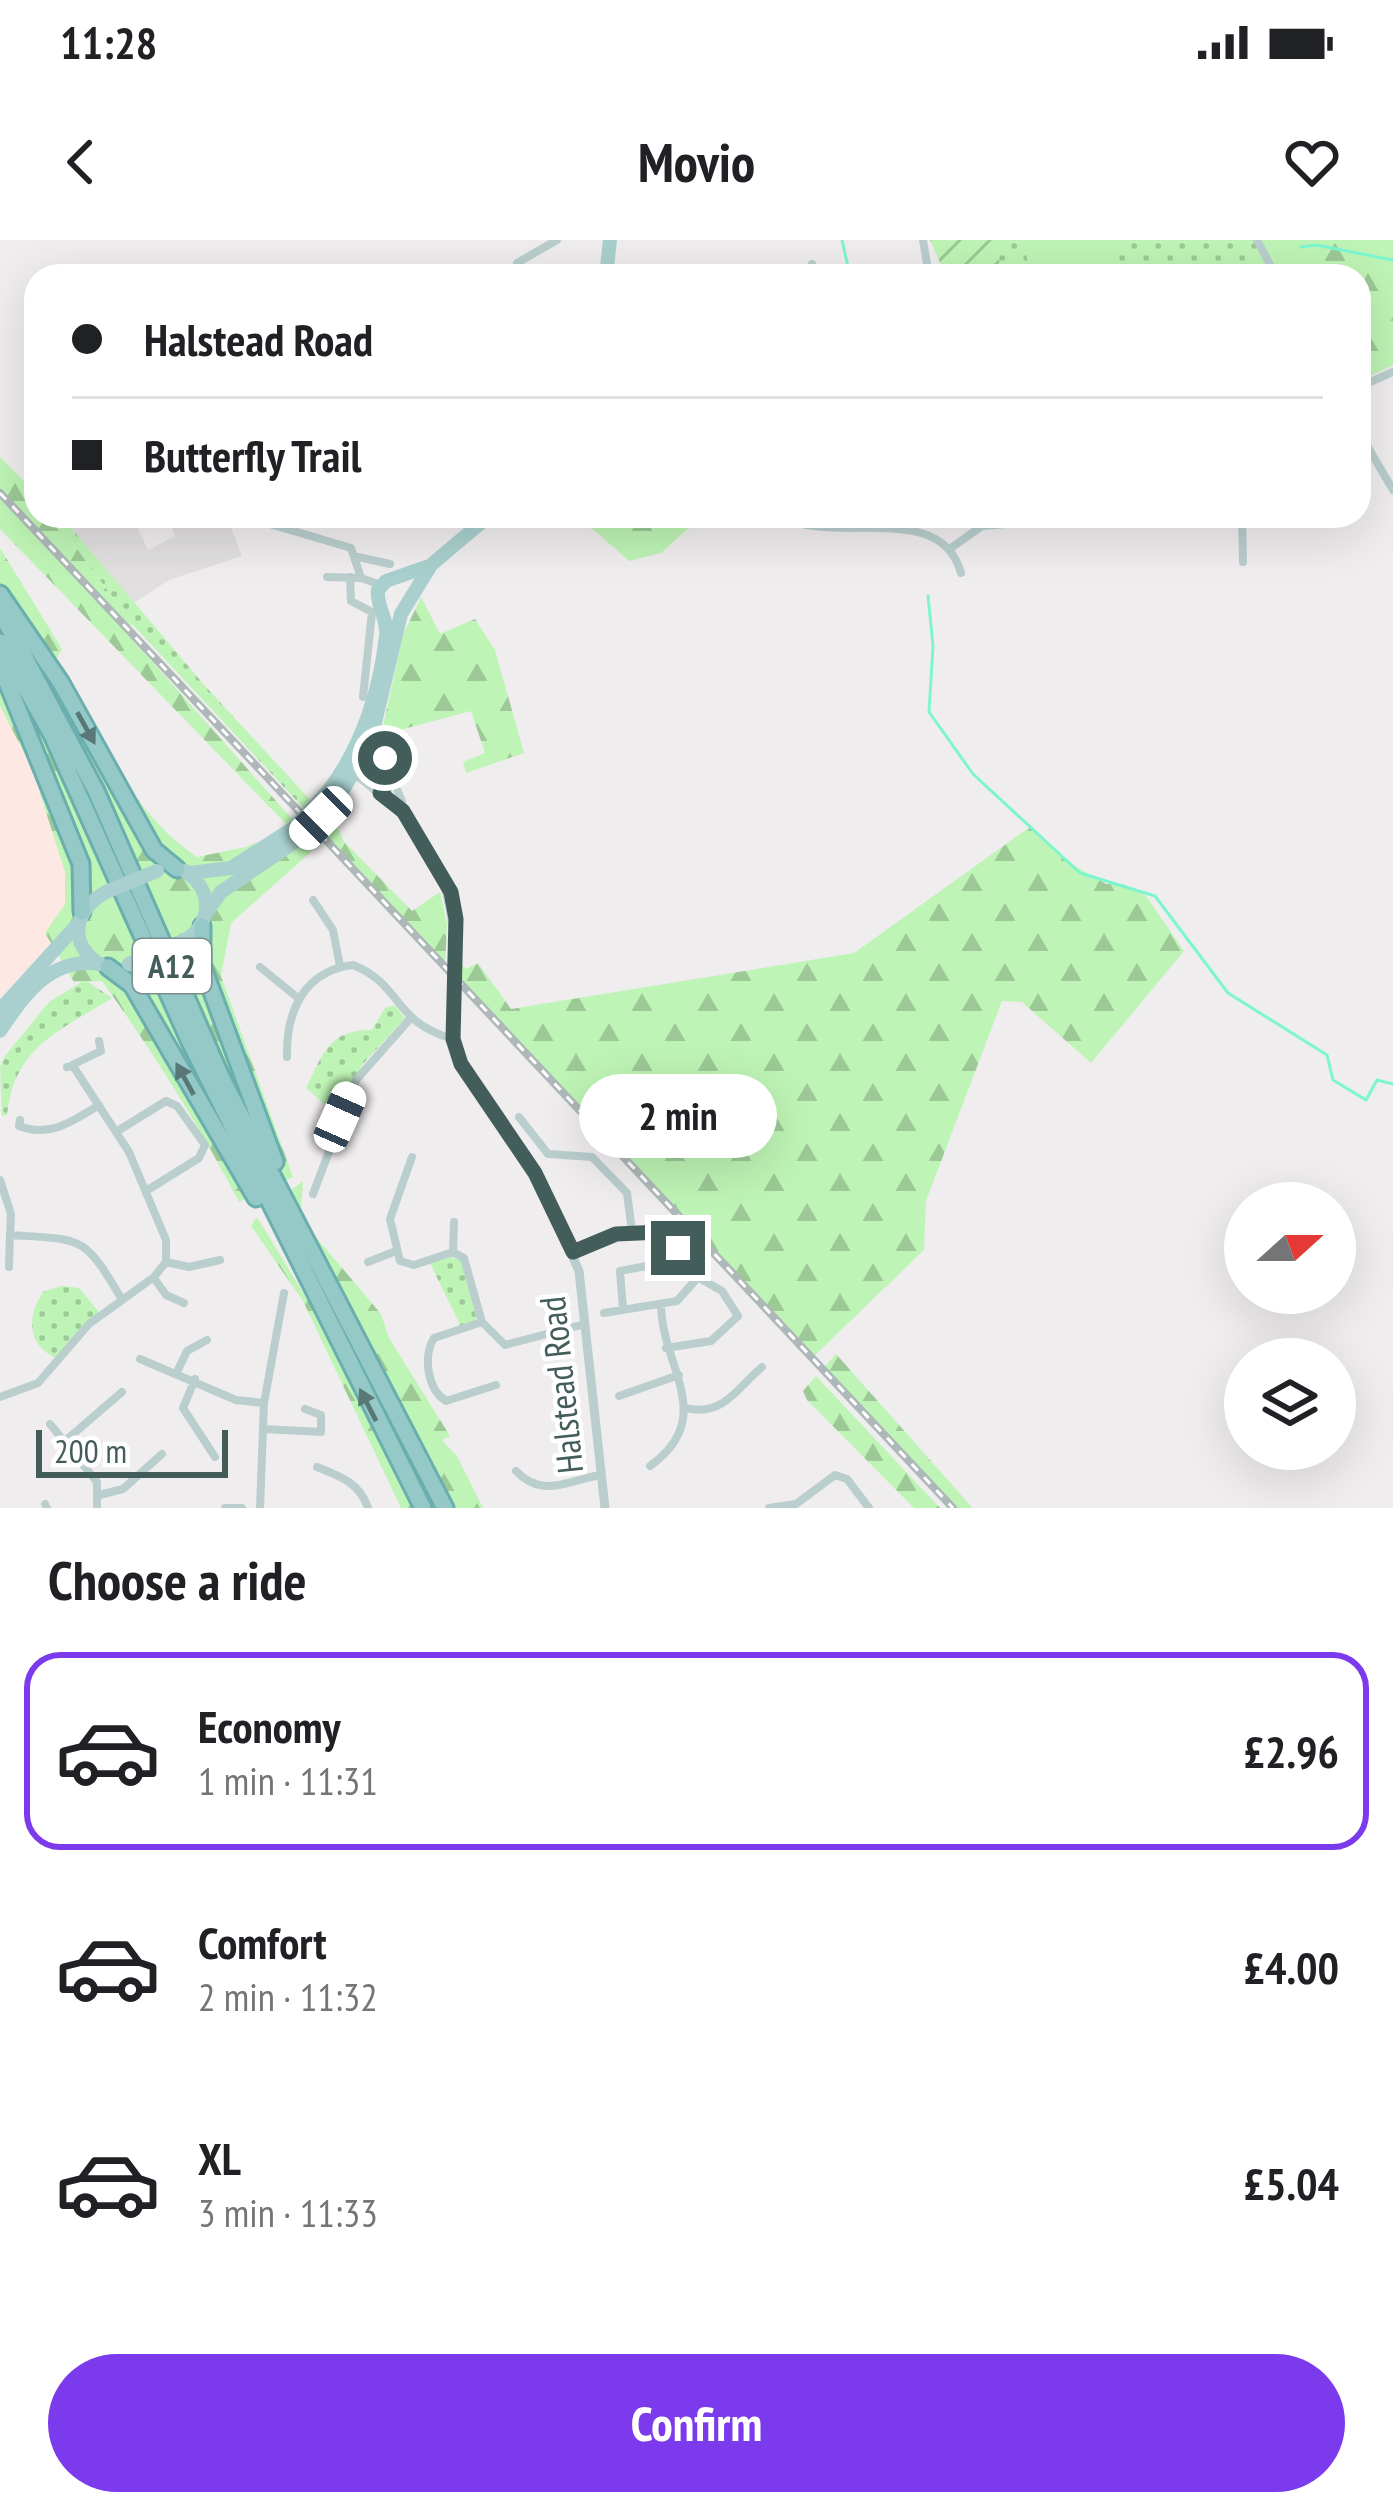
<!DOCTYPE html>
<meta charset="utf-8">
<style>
body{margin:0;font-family:"PT Sans Narrow",sans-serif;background:#f2f2f2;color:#202124;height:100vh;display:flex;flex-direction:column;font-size:45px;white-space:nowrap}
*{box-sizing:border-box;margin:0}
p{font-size:39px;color:#757577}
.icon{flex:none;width:66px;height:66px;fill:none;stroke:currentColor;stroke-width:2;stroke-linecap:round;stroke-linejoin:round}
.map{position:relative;height:1268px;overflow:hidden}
.details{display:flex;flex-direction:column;background:#fff;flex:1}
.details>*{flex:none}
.guide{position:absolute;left:24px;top:24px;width:1347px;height:264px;border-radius:36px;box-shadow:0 12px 48px #0002;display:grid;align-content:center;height:264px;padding:0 48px;background:#fff}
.needle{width:78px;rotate:69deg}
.fabs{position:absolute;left:1224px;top:942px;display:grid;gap:24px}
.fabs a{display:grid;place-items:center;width:132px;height:132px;border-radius:50%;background:#fff;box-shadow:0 12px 48px #0002;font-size:60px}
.scale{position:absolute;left:36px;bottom:30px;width:192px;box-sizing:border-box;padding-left:12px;border:6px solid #435d5b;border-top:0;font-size:33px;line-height:42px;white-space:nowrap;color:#435d5b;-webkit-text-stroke:9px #fff;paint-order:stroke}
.end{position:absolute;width:54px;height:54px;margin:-27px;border:15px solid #435d5b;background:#fff;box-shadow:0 0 0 6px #fff}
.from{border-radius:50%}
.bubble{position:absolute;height:84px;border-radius:42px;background:#fff;box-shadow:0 12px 48px #0002;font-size:39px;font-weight:800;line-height:84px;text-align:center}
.car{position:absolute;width:36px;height:72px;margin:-36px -18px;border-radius:15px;box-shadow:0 0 9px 3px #0007;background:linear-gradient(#fff 24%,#345 0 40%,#fff 0 76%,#345 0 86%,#fff 0)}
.guide b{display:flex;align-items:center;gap:42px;height:114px;font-size:45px}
.guide b+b{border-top:3px solid #e0e0e0}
.guide i{width:30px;height:30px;background:#202124}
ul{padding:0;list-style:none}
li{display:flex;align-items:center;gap:36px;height:198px;margin:0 24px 18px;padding:0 24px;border:6px solid transparent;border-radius:36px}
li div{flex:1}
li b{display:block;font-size:45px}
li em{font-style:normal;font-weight:800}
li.current{border-color:#7c3aed}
li>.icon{width:108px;height:108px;stroke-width:1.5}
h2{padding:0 48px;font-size:54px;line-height:144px}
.button{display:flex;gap:24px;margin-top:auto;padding:24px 48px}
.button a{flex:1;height:138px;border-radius:72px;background:#7c3aed;color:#fff;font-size:48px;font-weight:800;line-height:138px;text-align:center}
.status{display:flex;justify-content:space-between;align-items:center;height:84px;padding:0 60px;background:#fff;direction:ltr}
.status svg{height:33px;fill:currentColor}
header{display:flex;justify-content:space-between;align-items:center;height:156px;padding:0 48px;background:#fff;font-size:54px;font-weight:800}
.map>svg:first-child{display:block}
.commercial{fill:#fee8e3}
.education{fill:#e1dfe0}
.grass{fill:url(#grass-dots)}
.forest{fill:url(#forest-firs)}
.garden{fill:url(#garden-furrows)}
.pitch{fill:#bef4b5}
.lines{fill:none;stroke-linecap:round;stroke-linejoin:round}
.stream{stroke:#7df6cf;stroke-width:3}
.trunk-casing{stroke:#6aaeae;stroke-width:21}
.minor{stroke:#b9cecd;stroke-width:8}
.tertiary{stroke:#b9cecd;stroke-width:9}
.primary{stroke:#a9d0ce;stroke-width:14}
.trunk{stroke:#94c9c8;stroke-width:15}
.rail-casing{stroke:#aeb8b9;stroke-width:8}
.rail{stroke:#fff;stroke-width:3;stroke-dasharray:9;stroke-linecap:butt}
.tertiary-bridge{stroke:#b9cecd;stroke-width:9}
.primary-bridge{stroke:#a9d0ce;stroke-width:14}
.oneway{fill:#577876}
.route{stroke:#435d5b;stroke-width:15}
.labels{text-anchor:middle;stroke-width:9;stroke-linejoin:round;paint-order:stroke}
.shield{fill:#fff;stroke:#7b8e8c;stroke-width:3}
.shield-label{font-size:33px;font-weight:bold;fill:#435d5b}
.street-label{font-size:36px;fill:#435d5b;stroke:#fff}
</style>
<div class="status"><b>11:28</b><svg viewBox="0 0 49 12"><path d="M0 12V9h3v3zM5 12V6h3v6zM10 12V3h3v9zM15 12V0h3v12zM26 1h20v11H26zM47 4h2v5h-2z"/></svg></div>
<header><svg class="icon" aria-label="back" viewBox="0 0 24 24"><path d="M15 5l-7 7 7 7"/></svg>Movio<svg class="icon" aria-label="heart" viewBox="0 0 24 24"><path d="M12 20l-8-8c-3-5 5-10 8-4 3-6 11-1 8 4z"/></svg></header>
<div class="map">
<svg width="1393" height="1268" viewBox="0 0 1393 1268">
<defs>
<pattern id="grass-dots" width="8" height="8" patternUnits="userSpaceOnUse" patternTransform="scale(3)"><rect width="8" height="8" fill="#bef4b5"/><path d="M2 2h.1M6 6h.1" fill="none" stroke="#9cc996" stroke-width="1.8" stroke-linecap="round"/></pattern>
<pattern id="forest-firs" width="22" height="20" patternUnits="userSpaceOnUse" patternTransform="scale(3)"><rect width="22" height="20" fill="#bef4b5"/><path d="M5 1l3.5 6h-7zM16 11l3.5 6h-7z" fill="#9cc996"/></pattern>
<pattern id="garden-furrows" width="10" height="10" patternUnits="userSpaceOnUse" patternTransform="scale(3)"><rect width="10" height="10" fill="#bef4b5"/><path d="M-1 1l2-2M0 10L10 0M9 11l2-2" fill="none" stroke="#9cc996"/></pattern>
</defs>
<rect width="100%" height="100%" fill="#f0edef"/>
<path class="commercial" d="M0,466L32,528L65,632L66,664L45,692L51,703L0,757Z"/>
<path class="education" d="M61,276H132L148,310L175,296L172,288L192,277L199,283L228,280L242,316L169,340L134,363Z"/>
<path class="grass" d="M993,0H1393V125L1359,141V36H1004Z
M53,276H61L205,446L340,592L351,619L132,384Z
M85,740L112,758C60,791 14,806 7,875L2,876L0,827L5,816L49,762Z
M394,765L405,778L362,825L337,875L306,848C323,813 330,789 372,790L385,768Z
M451,1017L461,1020L476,1076V1082L461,1087L430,1023Z
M62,1046L79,1048L99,1072L56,1118C26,1105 27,1074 44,1051Z"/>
<path class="forest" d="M1269,0H1393V125L1359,141V36H1288Z
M0,217L36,253V276H53L132,384L125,391L293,580L286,584L0,289Z
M578,276H698L701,277L661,313L629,321Z
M0,308L62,409L55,421C94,489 131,573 197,617L246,607L287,590L312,611L231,683L221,736L293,937L239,962C199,885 153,812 102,741L74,742L45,693L65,664V632L32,528L0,466Z
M421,357L440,394L475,379L495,410L524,513L466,533L463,522L485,513L471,471L381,495L403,395Z
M325,582L412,671L440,652L447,684L445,727L317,590Z
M1030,587L1065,620L1106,644H1124L1146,656L1184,711L1091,823L1022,762L1002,761L926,961L924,1010L812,1118L460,743L461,723L466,729L478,723L511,769L854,713Z
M303,941L301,968L310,990L381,1074L389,1098L450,1196L442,1200L457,1216L483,1268H451L292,959V949Z
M257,977L319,1079L418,1268H401L303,1061L251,986Z
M836,1114L970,1265L972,1268H952L822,1130Z
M816,1136L940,1268H914L807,1160L803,1151Z"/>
<path class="garden" d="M930,0H993L1004,36H946Z"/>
<path class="pitch" d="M1022,0H1112L1122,33L1032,36Z"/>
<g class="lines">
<path class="stream" d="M842,0L850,36
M1301,7L1316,5L1393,20
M928,356L933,406L929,472L973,534L1080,633L1155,656L1228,753L1327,815L1333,840L1366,860L1377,840L1393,844"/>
<defs>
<path id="trunk" d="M0,354L61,443L154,610L177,629
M0,371L96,551L222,839L445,1268
M0,402L52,495L190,802L423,1268
M0,425L81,624L82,672
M202,686V725L275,922
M108,727L132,745L256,958"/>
</defs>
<use href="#trunk" class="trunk-casing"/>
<path class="minor" d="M923,0L929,36
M1257,0L1276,36
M517,23L557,0
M811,36L812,24
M1359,147L1393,132
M1359,192L1393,250
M243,276L351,308L361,338
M781,276C834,307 940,258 961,333
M1242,276L1243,322
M197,277L199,276
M951,308L982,286L1101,276
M358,317L390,324
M327,337L361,338L381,345
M350,337L351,361L372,372L363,457
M392,538L402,561
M381,553L392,538L382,505
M313,660L333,690L340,726
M260,727L298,758
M287,817C286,771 304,731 353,725C403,745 391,781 453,799
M72,825L101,811L99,801
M519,877L548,914L592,917L627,953L632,991
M20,880L19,886C49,898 74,881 99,865
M116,892L166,861L177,866L205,905L199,918L146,951
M412,917L390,979L400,1021L414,1025L453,1012L464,1018L482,1082L505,1105L585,1084
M0,940L11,974L10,995
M313,954L356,840L409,780
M453,1012L454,982
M573,1012L616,994L662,993L700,1035L677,1061L604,1073
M166,1022L189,1027L220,1020
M368,1022L396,1011
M9,1027L10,995C83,1000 83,994 121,1058
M154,1038L166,1055L184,1063
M623,1069L620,1031L662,1023L678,1008
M482,1082L434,1098C423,1116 427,1149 446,1161L496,1145
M666,1108L711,1101L738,1076L722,1051L701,1039
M140,1119L236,1160L264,1163
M177,1132L187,1111L207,1100
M195,1139L183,1168L215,1217
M619,1156L679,1135
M0,1157L38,1143L89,1084L154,1037L166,1022V1000L129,912L73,826L67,827
M686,1168C723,1177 736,1149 762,1127
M50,1184L97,1242V1268
M263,1189L321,1192V1175L305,1169
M65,1201L122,1152
M650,1226C718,1177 662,1128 661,1065
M317,1227C340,1236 360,1243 368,1268
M516,1231C543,1259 568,1240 601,1235
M99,1255L123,1249L162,1214
M45,1264L47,1268
M225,1268H242
M260,1268L264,1163L284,1053
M769,1268L796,1264L835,1235L847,1239L869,1268"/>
<path class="tertiary" d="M355,534C429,589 456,637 455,730
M453,757V799L467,836L535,933L579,1031L605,1268"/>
<path class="primary" d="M606,36L610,0
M329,550C362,506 380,450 386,396C388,377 376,367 378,350L386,341L426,327
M338,559L370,503L401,374L431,325L489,276
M190,633L231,628L295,587
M206,673L221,652L302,597
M185,700C213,683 213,649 185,631
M95,721C65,697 79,666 108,651
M0,770L77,685
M0,791C24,754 52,716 100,724"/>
<use href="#trunk" class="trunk"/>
<defs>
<path id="rail" d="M0,253L953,1268"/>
</defs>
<use href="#rail" class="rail-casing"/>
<use href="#rail" class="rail"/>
<path class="tertiary-bridge" d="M453,757L455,730"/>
<path class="primary-bridge" d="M295,587L329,550
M302,597L338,559
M108,651L157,631
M129,724L185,700"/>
</g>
<defs><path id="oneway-solid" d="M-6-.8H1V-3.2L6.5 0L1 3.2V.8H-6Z" transform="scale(3)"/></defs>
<g class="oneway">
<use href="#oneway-solid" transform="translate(86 488) rotate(61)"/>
<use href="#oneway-solid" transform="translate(185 839) rotate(-119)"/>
<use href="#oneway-solid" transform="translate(368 1165) rotate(-117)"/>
</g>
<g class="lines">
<path class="route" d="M385,518L392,538L380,553L403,571L451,652L456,679L453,799L461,824L535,933L573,1012L616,994L662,992L678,1008"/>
</g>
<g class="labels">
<rect class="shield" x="133" y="699" width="78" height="54" rx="9"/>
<g class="shield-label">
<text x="172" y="738">A12</text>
</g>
<g class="street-label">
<text transform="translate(561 1145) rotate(-96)" y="13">Halstead Road</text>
</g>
</g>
</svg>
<div class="fabs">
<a><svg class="needle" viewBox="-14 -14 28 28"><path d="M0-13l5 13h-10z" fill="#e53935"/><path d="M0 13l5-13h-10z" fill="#757577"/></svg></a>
<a><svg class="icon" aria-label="layers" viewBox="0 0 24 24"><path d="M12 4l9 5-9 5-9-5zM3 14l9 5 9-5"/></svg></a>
</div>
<div class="scale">200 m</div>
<i class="end from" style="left:385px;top:518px"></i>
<i class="end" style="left:678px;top:1008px"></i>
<div class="bubble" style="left:579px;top:834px;width:198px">2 min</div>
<i class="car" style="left:321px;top:578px;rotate:225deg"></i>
<i class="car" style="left:340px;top:877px;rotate:24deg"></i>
<div class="guide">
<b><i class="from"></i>Halstead Road</b>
<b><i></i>Butterfly Trail</b>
</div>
</div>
<section class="details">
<h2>Choose a ride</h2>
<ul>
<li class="current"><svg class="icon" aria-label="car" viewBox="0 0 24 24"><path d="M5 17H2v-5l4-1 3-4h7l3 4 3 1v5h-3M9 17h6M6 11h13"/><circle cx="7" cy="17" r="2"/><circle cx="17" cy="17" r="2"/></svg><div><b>Economy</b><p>1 min · 11:31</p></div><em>£2.96</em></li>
<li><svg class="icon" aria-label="car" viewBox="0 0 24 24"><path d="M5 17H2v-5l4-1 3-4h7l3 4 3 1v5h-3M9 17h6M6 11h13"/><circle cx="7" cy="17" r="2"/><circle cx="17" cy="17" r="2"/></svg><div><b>Comfort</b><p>2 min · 11:32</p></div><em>£4.00</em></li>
<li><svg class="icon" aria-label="car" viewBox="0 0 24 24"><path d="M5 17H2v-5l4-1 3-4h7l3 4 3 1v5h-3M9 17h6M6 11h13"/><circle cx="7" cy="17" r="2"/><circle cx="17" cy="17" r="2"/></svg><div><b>XL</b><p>3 min · 11:33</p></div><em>£5.04</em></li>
</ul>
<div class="button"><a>Confirm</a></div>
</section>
